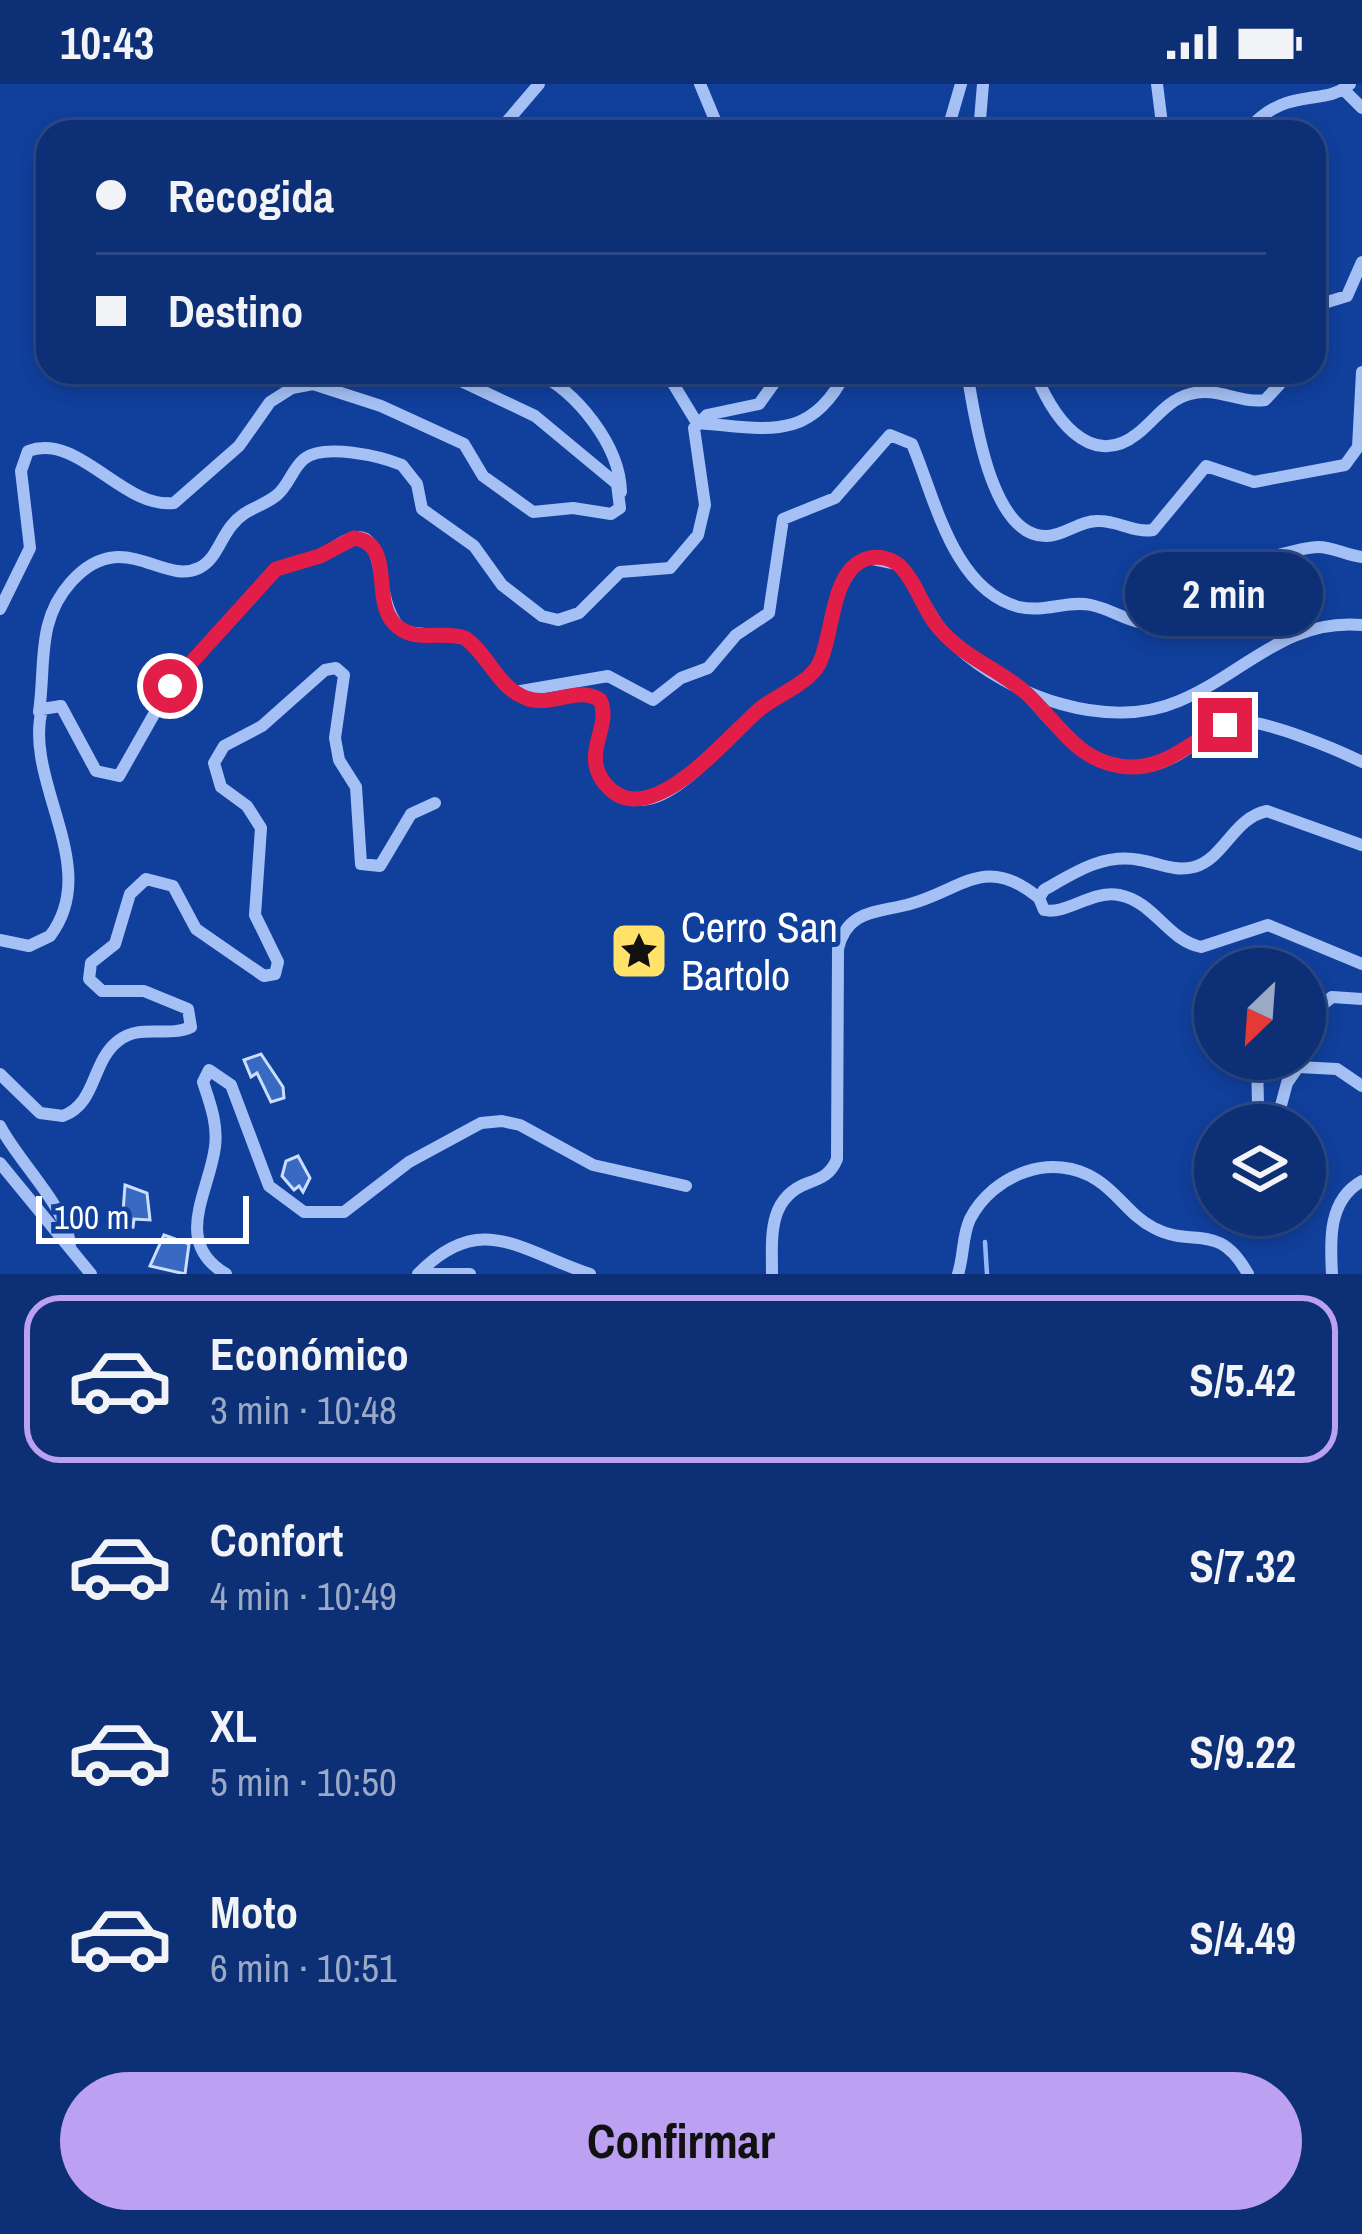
<!DOCTYPE html>
<html lang="es">
<meta charset="utf-8">
<style>
body{margin:0;font-family:"Archivo Narrow",sans-serif;background:#15377a;color:#f1f3f6;height:100vh;display:flex;flex-direction:column;font-size:45px;white-space:nowrap}
*{box-sizing:border-box;margin:0}
p{font-size:39px;color:#9aa9c5}
.icon{flex:none;width:66px;height:66px;fill:none;stroke:currentColor;stroke-width:2;stroke-linecap:round;stroke-linejoin:round}
.map{position:relative;height:1190px;overflow:hidden}
.side{display:flex;flex-direction:column;background:#0c2f75;flex:1}
.side>*{flex:none}
.banner{position:absolute;left:36px;top:36px;width:1290px;height:264px;border-radius:36px;box-shadow:0 6px 18px #0003,0 0 0 3px #2c4a87;display:grid;align-content:center;height:264px;padding:0 60px;background:#0c2f75}
.needle{width:78px;rotate:205deg}
.buttons{position:absolute;left:1194px;top:864px;display:grid;gap:24px}
.buttons a{display:grid;place-items:center;width:132px;height:132px;border-radius:50%;background:#0c2f75;box-shadow:0 6px 18px #0003,0 0 0 3px #2c4a87;font-size:60px}
.scale{position:absolute;left:36px;bottom:30px;width:213px;box-sizing:border-box;padding-left:12px;border:6px solid #fff;border-top:0;font-size:33px;line-height:42px;white-space:nowrap;color:#fff;-webkit-text-stroke:9px #103f9c;paint-order:stroke}
.end{position:absolute;width:54px;height:54px;margin:-27px;border:15px solid #e11d48;background:#fff;box-shadow:0 0 0 6px #fff}
.from{border-radius:50%}
.bubble{position:absolute;height:84px;border-radius:42px;background:#0c2f75;box-shadow:0 6px 18px #0003,0 0 0 3px #2c4a87;font-size:39px;font-weight:700;line-height:84px;text-align:center}
.banner b{display:flex;align-items:center;gap:42px;height:114px;font-size:45px}
.banner b+b{border-top:3px solid #2c4a87}
.banner i{width:30px;height:30px;background:#f1f3f6}
ul{padding:21px 0 0;list-style:none}
li{display:flex;align-items:center;gap:36px;height:168px;margin:0 24px 18px;padding:0 36px;border:6px solid transparent;border-radius:36px}
li div{flex:1}
li b{display:block;font-size:45px}
li em{font-style:normal;font-weight:700}
li.selected{border-color:#bca0f2}
li>.icon{width:108px;height:108px;stroke-width:1.5}
.cta{display:flex;gap:24px;margin-top:auto;padding:24px 60px}
.cta a{flex:1;height:138px;border-radius:72px;background:#bca0f2;color:#111;font-size:48px;font-weight:700;line-height:138px;text-align:center}
.status{display:flex;justify-content:space-between;align-items:center;height:84px;padding:0 60px;background:#0c2f75;direction:ltr}
.status svg{height:33px;fill:currentColor}
.map>svg:first-child{display:block}
.lines{fill:none;stroke-linecap:round;stroke-linejoin:round}
.stream{stroke:#95b9f8;stroke-width:4.5}
.building{fill:#3869c3;stroke:#ccdefe;stroke-width:3}
.street{stroke:#a4c0f5;stroke-width:12}
.route{stroke:#e11d48;stroke-width:15}
.labels{text-anchor:middle;stroke-width:10;stroke-linejoin:round;paint-order:stroke}
.poi-label{font-size:42px;fill:#fff;stroke:#103f9c;text-anchor:start}
</style>
<div class="status"><b>10:43</b><svg viewBox="0 0 49 12"><path d="M0 12V9h3v3zM5 12V6h3v6zM10 12V3h3v9zM15 12V0h3v12zM26 1h20v11H26zM47 4h2v5h-2z"/></svg></div>
<div class="map">
<svg width="1362" height="1190" viewBox="0 0 1362 1190">
<rect width="100%" height="100%" fill="#103f9c"/>
<g class="lines">
<path class="stream" d="M985,1158L987,1190"/>
</g>
<path class="building" d="M261,970L283,1003L284,1014L271,1018L257,989L251,993L244,976Z
M298,1072L310,1094L303,1108L299,1102L294,1106L282,1092L286,1077Z
M125,1101L147,1109L150,1136L134,1135L133,1143L122,1142Z
M164,1151L189,1160L185,1190L150,1182Z"/>
<g class="lines">
<path class="street" d="M700,0L720,48
M1157,0L1163,48
M1344,6L1362,24
M498,48L539,0
M638,48H640
M947,48L961,0
M979,48L983,0
M1056,48L1077,41L1087,48
M1246,48C1286,0 1323,24 1350,0
M1314,222L1347,212L1362,178
M535,288C577,307 620,362 621,408
M666,288L697,339C765,344 810,360 846,288
M967,288C974,328 990,454 1047,452C1064,452 1080,436 1099,437C1119,437 1134,449 1153,446L1206,382L1254,398L1345,381L1358,363L1362,288
M1035,288C1050,329 1089,388 1137,350C1155,336 1167,316 1190,310C1216,302 1240,320 1265,316L1279,301L1281,288
M0,525L30,464L21,387L28,367C79,348 122,425 174,419L239,362L270,318L292,304L313,300L381,322L464,360L483,392L533,428L573,424L611,430L620,424L617,400L535,332L442,288
M515,608L608,592L653,616L681,594L708,584L736,551L769,529L783,435L835,414L890,351L912,360C935,414 953,506 1019,523C1044,529 1067,516 1091,521C1120,527 1136,547 1169,536C1193,528 1199,509 1216,494C1226,484 1303,463 1318,463C1333,463 1346,471 1362,473
M1027,610C1064,654 1111,707 1174,673C1197,661 1214,641 1240,638C1264,635 1338,666 1362,678
M39,628C46,580 36,537 71,498C122,441 162,502 199,484C216,476 220,455 232,441C245,424 261,424 277,411C289,401 292,385 304,375C324,359 380,372 402,381L417,400L422,425L474,462L502,501L542,532L558,536L579,529L620,488L670,484L698,451L705,421L694,344L707,331L759,320L782,288
M1362,761L1267,727C1233,734 1225,774 1194,783C1174,788 1159,779 1140,776C1103,769 1074,789 1044,806L1039,814L1044,826C1067,831 1091,806 1119,811C1155,818 1166,855 1201,863L1268,841L1362,880
M0,856L29,862L50,852C103,783 23,698 42,625L61,622L96,687L119,692L170,602L270,491C287,475 303,480 322,471C331,467 338,459 347,456C391,436 370,524 405,548L465,554C488,570 498,604 526,614C551,624 578,601 600,616C613,642 584,666 602,694C611,709 631,719 649,715C690,706 734,642 770,618C786,606 811,597 819,578C835,546 831,490 868,474L897,480C921,505 930,538 956,562C1010,612 1107,648 1179,617C1244,590 1285,534 1362,541
M1305,935L1332,913L1362,915
M1257,975L1258,1021L1266,1031L1280,1025L1287,999L1298,983L1337,985L1362,1002
M0,990L40,1029L63,1032C97,1019 91,978 118,957C140,939 168,954 191,943L188,925L144,907H102L89,895L91,879L115,860L130,810L146,795L173,802L196,845L264,892L275,890L278,878L255,831L261,744L247,722L221,703L214,679L224,662L262,642L325,586L336,584L344,591L335,654L339,676L356,703L361,780L380,782L411,730L435,719
M0,1042C19,1079 69,1125 70,1163
M0,1079L91,1190
M226,1190C172,1158 209,1109 215,1063C218,1040 210,1019 203,998L209,986L231,1001L269,1102L304,1128H344L409,1078L481,1039L502,1037L520,1041L593,1081L686,1102
M418,1190C480,1126 519,1166 590,1190
M425,1190H470
M772,1190C772,1154 767,1114 808,1099C822,1094 831,1090 837,1075L838,865C847,825 878,829 910,820C962,806 985,769 1039,814
M958,1190C964,1172 962,1152 970,1135C993,1090 1053,1067 1097,1096C1119,1110 1130,1132 1154,1144C1194,1165 1218,1136 1248,1190
M1332,1190C1330,1156 1328,1116 1362,1097"/>
</g>
<g class="lines">
<path class="route" d="M170,602L276,485L320,472L354,454C398,460 368,520 398,543C418,559 442,546 465,554C488,570 498,604 526,614C551,624 578,601 600,616C612,641 584,666 601,694C643,760 727,652 761,624C779,610 808,600 819,580C834,551 830,487 866,475C877,471 891,474 900,482C917,499 923,526 939,544C964,574 999,585 1026,609C1061,641 1080,684 1135,683C1172,681 1193,655 1225,641"/>
</g>
<defs>
<symbol id="sight-square" viewBox="-11 -11 22 22"><rect x="-9" y="-9" width="18" height="18" rx="4" fill="#ffe267" stroke="#103f9c"/><path d="M0-6L1.8-2.2L6-1.7L2.9 1.2L3.7 5.4L0 3.3L-3.7 5.4L-2.9 1.2L-6-1.7L-1.8-2.2Z" fill="#111"/></symbol>
</defs>
<g fill-rule="evenodd">
<use href="#sight-square" x="606" y="834" width="66" height="66"/>
</g>
<g class="labels">
<g class="poi-label">
<text x="681" y="858">Cerro San<tspan x="681" dy="48">Bartolo</tspan></text>
</g>
</g>
</svg>
<div class="buttons">
<a><svg class="needle" viewBox="-14 -14 28 28"><path d="M0-13l5 13h-10z" fill="#e53935"/><path d="M0 13l5-13h-10z" fill="#9aa9c5"/></svg></a>
<a><svg class="icon" aria-label="layers" viewBox="0 0 24 24"><path d="M12 4l9 5-9 5-9-5zM3 14l9 5 9-5"/></svg></a>
</div>
<div class="scale">100 m</div>
<i class="end from" style="left:170px;top:602px"></i>
<i class="end" style="left:1225px;top:641px"></i>
<div class="bubble" style="left:1125px;top:468px;width:198px">2 min</div>
<div class="banner">
<b><i class="from"></i>Recogida</b>
<b><i></i>Destino</b>
</div>
</div>
<section class="side">
<ul>
<li class="selected"><svg class="icon" aria-label="car" viewBox="0 0 24 24"><path d="M5 17H2v-5l4-1 3-4h7l3 4 3 1v5h-3M9 17h6M6 11h13"/><circle cx="7" cy="17" r="2"/><circle cx="17" cy="17" r="2"/></svg><div><b>Económico</b><p>3 min · 10:48</p></div><em>S/5.42</em></li>
<li><svg class="icon" aria-label="car" viewBox="0 0 24 24"><path d="M5 17H2v-5l4-1 3-4h7l3 4 3 1v5h-3M9 17h6M6 11h13"/><circle cx="7" cy="17" r="2"/><circle cx="17" cy="17" r="2"/></svg><div><b>Confort</b><p>4 min · 10:49</p></div><em>S/7.32</em></li>
<li><svg class="icon" aria-label="car" viewBox="0 0 24 24"><path d="M5 17H2v-5l4-1 3-4h7l3 4 3 1v5h-3M9 17h6M6 11h13"/><circle cx="7" cy="17" r="2"/><circle cx="17" cy="17" r="2"/></svg><div><b>XL</b><p>5 min · 10:50</p></div><em>S/9.22</em></li>
<li><svg class="icon" aria-label="car" viewBox="0 0 24 24"><path d="M5 17H2v-5l4-1 3-4h7l3 4 3 1v5h-3M9 17h6M6 11h13"/><circle cx="7" cy="17" r="2"/><circle cx="17" cy="17" r="2"/></svg><div><b>Moto</b><p>6 min · 10:51</p></div><em>S/4.49</em></li>
</ul>
<div class="cta"><a>Confirmar</a></div>
</section>
